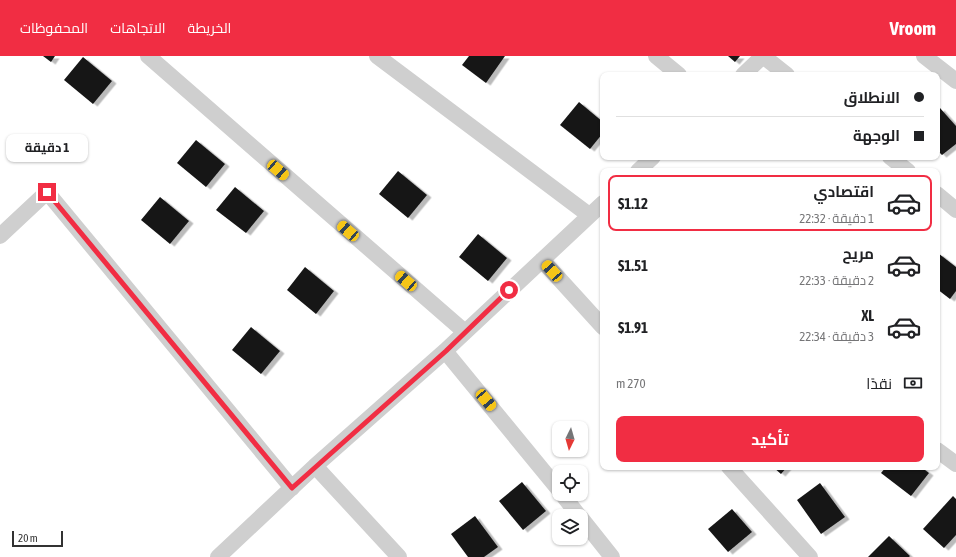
<!DOCTYPE html>
<html lang="ar">
<meta charset="utf-8">
<style>
body{margin:0;font-family:"Asap Condensed",Cairo,sans-serif;background:#f2f2f2;color:#202124;direction:rtl;height:100vh;display:flex;flex-direction:column;font-size:15px;white-space:nowrap}
*{box-sizing:border-box;margin:0}
p{font-size:13px;color:#757577}
.icon{flex:none;width:22px;height:22px;fill:none;stroke:currentColor;stroke-width:2;stroke-linecap:round;stroke-linejoin:round}
.map{position:relative;flex:1;overflow:hidden;direction:ltr}
.side{position:absolute;left:600px;top:112px;width:340px;height:302px;display:flex;flex-direction:column;background:#fff;border-radius:8px;box-shadow:0 1px 3px #0004;direction:rtl}
.side>*{flex:none}
.guide{position:absolute;left:600px;top:16px;width:340px;height:88px;border-radius:8px;box-shadow:0 1px 3px #0004;direction:rtl;display:grid;align-content:center;height:88px;padding:0 16px;background:#fff}
.needle{width:26px;rotate:185deg}
.tools{position:absolute;left:552px;top:365px;display:grid;gap:8px}
.tools a{display:grid;place-items:center;width:36px;height:36px;border-radius:8px;background:#fff;box-shadow:0 1px 3px #0004;font-size:20px}
.scale{position:absolute;left:12px;bottom:10px;width:51px;box-sizing:border-box;padding-left:4px;border:2px solid #323232;border-top:0;font-size:11px;line-height:14px;white-space:nowrap;color:#323232;-webkit-text-stroke:3px #fff;paint-order:stroke}
.end{position:absolute;width:18px;height:18px;margin:-9px;border:5px solid #f12d43;background:#fff;box-shadow:0 0 0 2px #fff}
.from{border-radius:50%}
.bubble{position:absolute;height:28px;border-radius:8px;background:#fff;box-shadow:0 1px 3px #0004;font-size:13px;font-weight:700;line-height:28px;text-align:center;direction:rtl}
.car{position:absolute;width:12px;height:24px;margin:-12px -6px;border-radius:5px;box-shadow:0 0 3px 1px #0007;background:linear-gradient(#f5c518 24%,#345 0 40%,#f5c518 0 76%,#345 0 86%,#f5c518 0)}
.guide b{display:flex;align-items:center;gap:14px;height:38px;font-size:15px}
.guide b+b{border-top:1px solid #e0e0e0}
.guide i{width:10px;height:10px;background:#202124}
ul{padding:7px 0 0;list-style:none}
li{display:flex;align-items:center;gap:12px;height:56px;margin:0 8px 6px;padding:0 8px;border:2px solid transparent;border-radius:8px}
li div{flex:1}
li b{display:block;font-size:15px}
li em{font-style:normal;font-weight:700}
li.selected{border-color:#f12d43}
li>.icon{width:36px;height:36px;stroke-width:1.5}
.pay{display:flex;align-items:center;gap:10px;height:44px;padding:0 16px;font-size:15px}
.pay p{margin-inline-start:auto}
.primary-button{display:flex;gap:8px;margin-top:auto;padding:8px 16px}
.primary-button a{flex:1;height:46px;border-radius:8px;background:#f12d43;color:#fff;font-size:16px;font-weight:700;line-height:46px;text-align:center}
header{display:flex;align-items:center;gap:24px;box-sizing:border-box;height:56px;padding:0 20px;background:#f12d43;color:#fff}
header strong{font-size:19px}
nav{display:flex;gap:22px;margin-inline-start:auto;font-size:14px}
.map>svg:first-child{display:block}
.building{fill:#191919;filter:url(#shadow)}
.lines{fill:none;stroke-linecap:round;stroke-linejoin:round}
.minor{stroke:#cfcfcf;stroke-width:16}
.route{stroke:#f12d43;stroke-width:5}
</style>
<header>
<strong>Vroom</strong>
<nav><a>الخريطة</a><a>الاتجاهات</a><a>المحفوظات</a></nav>
</header>
<div class="map">
<svg width="956" height="501" viewBox="0 0 956 501">
<defs>
<filter id="shadow"><feDropShadow dx="4.5" dy="2.5" stdDeviation="0" flood-color="#0004"/></filter>
</defs>
<rect width="100%" height="100%" fill="#fff"/>
<path class="building" d="M43,0H55L51,6Z
M469,0H505L486,27L462,9Z
M728,0H740L735,6Z
M83,1L112,25L93,48L64,24Z
M579,46L603,66V77L590,93L560,69Z
M940,52L956,70V88L942,99L937,94V55Z
M196,84L225,108L206,131L177,107Z
M398,115L427,139L408,162L379,138Z
M235,131L264,155L246,177L216,154Z
M160,141L189,165L170,188L141,164Z
M478,178L507,202L488,225L459,201Z
M938,197L956,211V235L950,243L937,233Z
M305,211L334,235L316,258L287,234Z
M251,271L280,295L261,318L232,294Z
M773,411H787L781,418Z
M886,411H921L929,417L911,440L881,417Z
M522,426L546,455L523,474L499,445Z
M820,427L845,461L821,478L797,444Z
M953,440L956,443V479L944,492L923,473Z
M732,453L752,476L728,496L708,473Z
M475,460L498,491L484,501H468L451,478Z
M889,480L910,500L909,501H868Z"/>
<g class="lines">
<path class="minor" d="M148,0L465,276
M377,0L589,159
M656,0L679,19
M763,0L787,19
M924,0L956,25
M743,19L763,0
M890,101L908,115
M638,115L653,101
M937,138L956,154
M0,180L47,136L292,432
M542,204L603,271
M445,295L559,434
M937,394L956,408
M315,410L399,501
M729,411L810,501
M562,438L579,460
M581,462L612,501
M218,501L315,410L445,295L603,147"/>
</g>
<g class="lines">
<path class="route" d="M47,136L292,432L446,295L509,234"/>
</g>
</svg>
<div class="tools">
<a><svg class="needle" viewBox="-14 -14 28 28"><path d="M0-13l5 13h-10z" fill="#e53935"/><path d="M0 13l5-13h-10z" fill="#757577"/></svg></a>
<a><svg class="icon" aria-label="locate" viewBox="0 0 24 24"><circle cx="12" cy="12" r="6"/><path d="M12 2v4M12 18v4M2 12h4M18 12h4"/></svg></a>
<a><svg class="icon" aria-label="layers" viewBox="0 0 24 24"><path d="M12 4l9 5-9 5-9-5zM3 14l9 5 9-5"/></svg></a>
</div>
<div class="scale">20 m</div>
<i class="end from" style="left:509px;top:234px"></i>
<i class="end" style="left:47px;top:136px"></i>
<div class="bubble" style="left:6px;top:78px;width:82px">1 دقيقة</div>
<i class="car" style="left:278px;top:114px;rotate:131deg"></i>
<i class="car" style="left:348px;top:175px;rotate:311deg"></i>
<i class="car" style="left:552px;top:215px;rotate:318deg"></i>
<i class="car" style="left:406px;top:225px;rotate:311deg"></i>
<i class="car" style="left:486px;top:344px;rotate:140deg"></i>
<div class="guide">
<b><i class="from"></i>الانطلاق</b>
<b><i></i>الوجهة</b>
</div>
<section class="side">
<ul>
<li class="selected"><svg class="icon" aria-label="car" viewBox="0 0 24 24"><path d="M5 17H2v-5l4-1 3-4h7l3 4 3 1v5h-3M9 17h6M6 11h13"/><circle cx="7" cy="17" r="2"/><circle cx="17" cy="17" r="2"/></svg><div><b>اقتصادي</b><p>1 دقيقة · 22:32</p></div><em>$1.12</em></li>
<li><svg class="icon" aria-label="car" viewBox="0 0 24 24"><path d="M5 17H2v-5l4-1 3-4h7l3 4 3 1v5h-3M9 17h6M6 11h13"/><circle cx="7" cy="17" r="2"/><circle cx="17" cy="17" r="2"/></svg><div><b>مريح</b><p>2 دقيقة · 22:33</p></div><em>$1.51</em></li>
<li><svg class="icon" aria-label="car" viewBox="0 0 24 24"><path d="M5 17H2v-5l4-1 3-4h7l3 4 3 1v5h-3M9 17h6M6 11h13"/><circle cx="7" cy="17" r="2"/><circle cx="17" cy="17" r="2"/></svg><div><b>XL</b><p>3 دقيقة · 22:34</p></div><em>$1.91</em></li>
</ul>
<div class="pay"><svg class="icon" aria-label="cash" viewBox="0 0 24 24"><path d="M3 7h18v10H3z"/><circle cx="12" cy="12" r="2"/></svg>نقدًا<p>270 m</p></div>
<div class="primary-button"><a>تأكيد</a></div>
</section>
</div>
